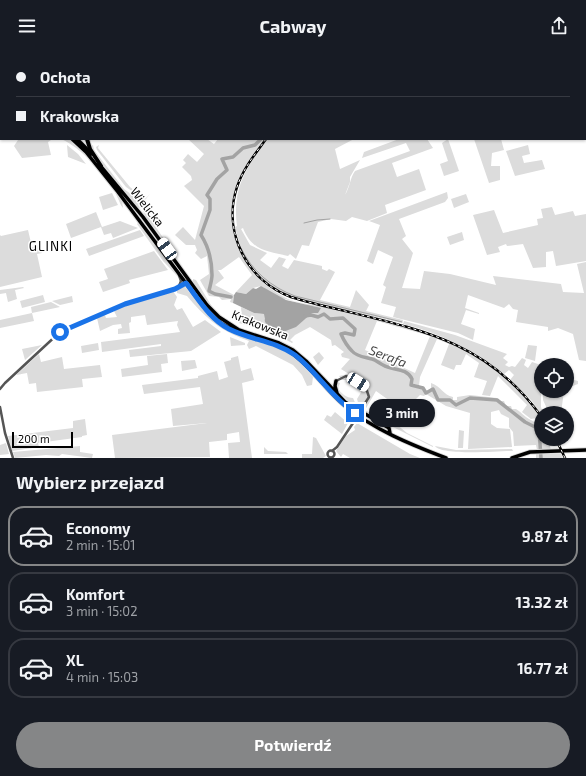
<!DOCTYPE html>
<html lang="pl">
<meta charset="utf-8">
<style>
body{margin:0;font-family:"Exo 2",sans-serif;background:#242831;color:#f1f3f6;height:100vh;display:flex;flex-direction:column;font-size:15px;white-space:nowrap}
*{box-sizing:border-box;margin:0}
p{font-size:13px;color:#9ea1a6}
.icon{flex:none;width:22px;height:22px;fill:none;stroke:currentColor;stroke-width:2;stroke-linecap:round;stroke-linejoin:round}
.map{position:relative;height:406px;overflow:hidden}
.panel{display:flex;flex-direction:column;background:#171b24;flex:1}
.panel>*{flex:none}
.banner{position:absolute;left:0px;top:0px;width:586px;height:88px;box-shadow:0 1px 3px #0004;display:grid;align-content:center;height:88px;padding:0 16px;background:#171b24}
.controls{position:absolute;left:534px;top:306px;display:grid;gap:8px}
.controls a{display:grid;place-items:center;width:40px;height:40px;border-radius:50%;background:#171b24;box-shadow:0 1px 3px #0004;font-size:20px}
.scale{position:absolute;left:12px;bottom:10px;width:61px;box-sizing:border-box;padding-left:4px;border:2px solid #000;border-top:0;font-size:11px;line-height:14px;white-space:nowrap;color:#000;-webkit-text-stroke:3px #fff;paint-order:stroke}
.end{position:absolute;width:18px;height:18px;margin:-9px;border:5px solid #1a73e8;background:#fff;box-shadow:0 0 0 2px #fff}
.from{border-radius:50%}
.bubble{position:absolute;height:28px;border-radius:14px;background:#171b24;box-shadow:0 1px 3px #0004;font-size:13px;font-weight:700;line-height:28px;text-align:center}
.car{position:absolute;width:12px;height:24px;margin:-12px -6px;border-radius:5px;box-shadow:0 0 3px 1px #0007;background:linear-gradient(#fff 24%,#345 0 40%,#fff 0 76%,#345 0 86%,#fff 0)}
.banner b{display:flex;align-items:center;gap:14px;height:38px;font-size:15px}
.banner b+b{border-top:1px solid #363941}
.banner i{width:10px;height:10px;background:#f1f3f6}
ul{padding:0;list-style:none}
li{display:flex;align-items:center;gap:12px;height:60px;margin:0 8px 6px;padding:0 8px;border:2px solid #363941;border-radius:16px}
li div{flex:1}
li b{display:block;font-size:15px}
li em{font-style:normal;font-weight:700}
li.current{border-color:#858687}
li>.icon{width:36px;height:36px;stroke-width:1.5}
h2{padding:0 16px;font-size:18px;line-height:48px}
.button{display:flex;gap:8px;margin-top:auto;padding:8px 16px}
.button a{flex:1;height:46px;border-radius:24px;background:#858687;color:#fff;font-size:16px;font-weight:700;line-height:46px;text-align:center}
header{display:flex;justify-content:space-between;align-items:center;height:52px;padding:0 16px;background:#171b24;font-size:18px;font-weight:700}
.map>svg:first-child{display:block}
.green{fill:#dcdcdc;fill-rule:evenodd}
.water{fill:#a3a3a3}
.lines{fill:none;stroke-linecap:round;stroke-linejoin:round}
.stream{stroke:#a3a3a3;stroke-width:1}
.river{stroke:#a3a3a3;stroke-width:3.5}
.major-casing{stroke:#dbdbdb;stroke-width:5.5}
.highway-casing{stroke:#dbdbdb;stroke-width:6}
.minor{stroke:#555;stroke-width:2.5}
.major{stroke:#000;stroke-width:3.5}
.highway{stroke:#000;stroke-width:4}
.rail-casing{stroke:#000;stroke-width:2.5}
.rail{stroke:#fff;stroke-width:1;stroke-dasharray:3;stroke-linecap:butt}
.minor-bridge{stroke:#555;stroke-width:2.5}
.route{stroke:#1a73e8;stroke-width:5}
.labels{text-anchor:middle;stroke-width:3;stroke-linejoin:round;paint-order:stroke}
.street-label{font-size:12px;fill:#000;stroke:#fff}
.neighbourhood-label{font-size:13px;letter-spacing:1px;fill:#000;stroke:#fff}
.water-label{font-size:13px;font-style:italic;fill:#444;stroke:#fff}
</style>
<header><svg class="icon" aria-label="menu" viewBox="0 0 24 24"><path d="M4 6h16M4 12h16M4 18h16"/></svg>Cabway<svg class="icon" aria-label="share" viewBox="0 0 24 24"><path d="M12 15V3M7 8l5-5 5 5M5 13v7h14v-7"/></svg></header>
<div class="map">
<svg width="586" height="406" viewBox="0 0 586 406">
<rect width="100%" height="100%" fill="#fff"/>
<path class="green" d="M191,0H247V1H182Z
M326,0H532L326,1Z
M42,87L51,88L48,90L51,103L22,106L14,94L18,88Z
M61,87C63,87 66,86 68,87C81,91 112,135 122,148L123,156C119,151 117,142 113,137C100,119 82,96 61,87Z
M188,87H207L214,92L218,87H264C254,101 242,117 236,134C220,179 246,226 288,247C300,252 316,253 329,256C366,265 405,271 440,286C481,302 515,330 541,365L531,367L522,360L527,353L498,324L490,344L482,343L487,329L474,325L479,311L466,302L461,313H456L454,318L441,313L449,292L437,287L420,325L419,334L427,339L431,336V331C441,334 443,343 453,345V348H457V345L470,343L497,346L499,349H504L506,354H511L512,357H516C521,360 525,365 529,367C540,373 541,374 541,387H548L551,398H537L536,393L514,394L513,380L509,375V366L501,362L499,358L491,360V372L497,376L510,377L512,395L468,397L470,361L446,354L426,342L424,344L420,343L404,359L376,339L365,358L385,369H390V372H386L360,357L357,347L363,337L348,328H342L339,324L349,322L341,317L350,307L342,305L341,302L344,300L335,293L332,294L331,288L310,275L295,283L290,288L293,290L292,291L276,282L239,271V269H242L241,255L254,261L264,262V267C288,283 292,278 312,261L308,253L277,245L261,234L253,236L246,242L236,240L252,223L239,205L221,218H218L224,226L215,233L234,243L233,251L230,250L231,247L222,248L219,245L209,244L200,228L209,222L207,204L201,207L195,201L197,198L195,193H186L175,183L183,175L195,188L204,154L184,134L192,128L191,124L182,115L186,111L183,108L188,102L197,110L204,102ZM377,269L430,284L415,321L365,298Z
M266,87H354L335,97L340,117L360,108L350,125V130L345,143C350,135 350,126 355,119L410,99L406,91L362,106L364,100L399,87H427L433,96L392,111L397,125L419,117L426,138L385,153L387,161L367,169L352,165L346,169L331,167L318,170L309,194L302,193L296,207L290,202L288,204C267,199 252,199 243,176L241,177L250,193L267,201L260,208L271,216L279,205L286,207L282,214L288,217L294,208L322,214V217L327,219L329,217L335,220L320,248L350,255L356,238L369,253L366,259L403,268L402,271L341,257L297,246L276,237L266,230L247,209L241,198L235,175L237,174C232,135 246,118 266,87Z
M448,87L459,119L444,124L440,112L448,109L442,91Z
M474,87H501L504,98L492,101L491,114H500V128L489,131Z
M67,93L78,102L86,112L68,105Z
M93,93L94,98L124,137L143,151L141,156L136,155L96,104L91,94Z
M99,93L98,96L130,135L145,147L150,142L145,148L126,135L97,98L96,95Z
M528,93L530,102L522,104L524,111L542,108L545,117L515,124L506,99Z
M447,140L448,146L445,150L399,167L406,184L402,187L413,201L402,236L420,237L424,219L450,222L496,233L493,224L561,232L563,240L584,241L577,212L586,210V309L579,308L573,282L558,276L548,279V275L516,270L518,258L513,257L509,252L504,256L468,243L465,256L479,261V262L466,258L461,272L475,277L473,288L458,281L393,265L396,255L381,251L386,235L383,233L393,205L378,198L373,212L367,209L380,173L369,169Z
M112,141L118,153L103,158L99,145Z
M466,142L469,150L454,156L451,147Z
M146,154L148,155L146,158L155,169L153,171L184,216L146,165L143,159Z
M552,155L555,163L573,159L575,164L586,162V209L556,214L553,199L546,200V215L533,216L523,192L507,194L506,192L498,195L500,200L487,203L473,163L494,158L503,181L538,173L537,167L543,166L541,157Z
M96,160L102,175L120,169L138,176L113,186L111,181L104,183L101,175L71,186L66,172Z
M139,170L178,225L163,209L137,172Z
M28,178L32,195L40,193L42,201L37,202L42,225L0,235V183L1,184Z
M140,178L144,184L89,204L86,197Z
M462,180L464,188L450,193L447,185Z
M154,199L168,218L129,228L130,231L103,240L99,230L108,227L104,217Z
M193,227L196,228L214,258L193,231Z
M184,234L186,236L196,249L193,251L187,244L177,241V238Z
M23,235L24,236L15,238L17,247L8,250L6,241L0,242V238Z
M173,239L177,245L174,253L177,258L182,256L193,275L205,268L221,280L191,299L130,305L129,298L161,294V292L102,300L101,290L180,280L177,273L178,269L147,273L145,263L131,265V270L129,271L130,281L118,282V277L122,276L121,272L113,273L100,279L97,266L105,263L106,266L117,265L114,259L129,252Z
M43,243L45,250L22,256L20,249Z
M72,244L73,250L60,253L52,249Z
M196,249C224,288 250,280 286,300C296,306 305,316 313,325L312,333L307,334L302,323L293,313L256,294L249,297L247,293L249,289C225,281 210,270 193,251Z
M51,250L60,255L32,261L34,269L0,276V268L32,261L31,255Z
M404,269L455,283L507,302L503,306L508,310L505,313L509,315L512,314L515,315L522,306L526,308L524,313L528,316L532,310L541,313V319L538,325L541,326V355L543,361L541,362L531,348L510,328L514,323L509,318L504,322C473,298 441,281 403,272Z
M230,285L245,291V293L231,294Z
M98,291L99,298L82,301L81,294Z
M296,291L313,305L319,300L324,306L318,313L313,305Z
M42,293L25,308L22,297Z
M528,293L537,294L535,309L525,306Z
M39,302L41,310L62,305L64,317L100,313L102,325L82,327L83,335L37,340L36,331L29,332L27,321L16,323Z
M167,302L168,311L161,312L162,320L122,325L121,317L148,313L147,304Z
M238,304L241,319L251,316L254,328L242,331L252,406H229L228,391L240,390L239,380L227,382V388L209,390L210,405L115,406L112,383L207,371L173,374L171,357L203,352L200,335L144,342L142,333L198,326V324L217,319L219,328L228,325L224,310L231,308V306Z
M195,308L197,316L182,319L181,309Z
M567,326L578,329V332L567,336Z
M337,330L340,331L338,336C340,341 347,346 353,346L357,355L347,348L336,336Z
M543,339H564L561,361L552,359L549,361L543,348Z
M335,360L348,371L342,382L324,368L327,363L331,365Z
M85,367L87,383L82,384V385L38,391L39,395L12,399L8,384L73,376V369Z
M357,371L410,402L420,406H350L343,402L341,405L336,399L346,384L355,378L354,375Z
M393,372H396L407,381L433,394V395L393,375Z
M459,378L464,379L463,396H458Z
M313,385L316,386L326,404L323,406H302V402H312Z
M6,391L9,402L0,403V406V393Z
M80,394V400L93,402L92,406L62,402L59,404L46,403L15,406L13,400Z
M435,394L456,398L512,397L513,399C498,399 442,404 435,394Z
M264,395L268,399L286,400L288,402H264Z
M536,402H561L563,406H536Z"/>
<path class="water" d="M53,0H138L133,1Z
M261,234L286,248L321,256L318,261H312L296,275L283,280L278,277H271L265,270L264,262L254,261L233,251L234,243L236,240L246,242L253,236L256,237Z"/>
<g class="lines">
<path class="stream" d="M393,0H403
M327,1V0
M304,171L317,168L330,167
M241,196C252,219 271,235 295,244L402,270"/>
<path class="river" d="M253,1V0
M231,245L215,242L209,239C210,234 212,228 212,223C212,209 208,194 201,183L210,158V147L207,143L217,127L227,118L222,107L233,105L243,96L255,93L261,87
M305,264L311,263L318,265L324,262L330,267L343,266L355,277L354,283L345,281L341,282C344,289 347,294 352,299C357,305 365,305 372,307C376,308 379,311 383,313C393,319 406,315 412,327L411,333L423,336L426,341L433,337L438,348H450L456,353L470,346L497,348L525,370L539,377L541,406"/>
<defs>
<path id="major" d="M0,31L1,32
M0,36L1,37
M72,87L86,100L118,140L203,254C230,288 259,280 290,300C311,314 325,337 344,353C372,377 412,393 446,406
M77,87L92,102
M99,112L143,165L207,253L219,265L239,278L279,291L293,298L306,309L345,350L389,376L390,381
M336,329L335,334L337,341
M512,406L530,400L586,398"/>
<path id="highway" d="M585,5H586
M585,10H586
M0,22H1
M0,41L1,40
M0,49H1
M0,54H1
M0,68H1
M0,75H1
M0,79H1
M87,87L90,97L101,114"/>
</defs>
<use href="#major" class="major-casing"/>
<use href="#highway" class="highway-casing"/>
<path class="minor" d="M179,234L181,229L179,223
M336,329L346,324L366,336L369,345L362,356
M0,337L5,331L60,280L125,252L175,237L189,228
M0,355L5,381L13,406
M327.5 402a3.5 3.5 0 1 1 7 0a3.5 3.5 0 1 1-7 0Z
M332,399L337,395L353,371"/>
<use href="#major" class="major"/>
<use href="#highway" class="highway"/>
<defs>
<path id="rail" d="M319,1V0
M266,87C255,102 243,117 237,135C222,180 247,229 291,245C307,250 324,254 341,258C423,278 488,291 541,364
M556,387L565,406"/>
</defs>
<use href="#rail" class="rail-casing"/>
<use href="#rail" class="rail"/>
<path class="minor-bridge" d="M353,371L362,356"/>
</g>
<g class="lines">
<path class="route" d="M60,280L125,252L175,237L186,231C199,248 210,267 229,277C251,288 275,289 295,303C317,320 331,345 355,361"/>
</g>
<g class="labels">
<g class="street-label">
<text transform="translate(147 155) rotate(52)" y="4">Wielicka</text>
<text transform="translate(260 273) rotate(22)" y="4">Krakowska</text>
</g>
<g class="neighbourhood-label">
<text x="51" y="199">GLINKI</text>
</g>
<g class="water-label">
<text transform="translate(388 304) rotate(21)" y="5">Serafa</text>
</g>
</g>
</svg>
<div class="controls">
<a><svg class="icon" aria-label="locate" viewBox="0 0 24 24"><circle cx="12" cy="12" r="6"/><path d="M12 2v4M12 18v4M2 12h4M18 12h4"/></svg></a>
<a><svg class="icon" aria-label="layers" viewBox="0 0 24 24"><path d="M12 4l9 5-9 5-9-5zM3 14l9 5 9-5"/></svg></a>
</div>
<div class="scale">200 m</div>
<i class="end from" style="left:60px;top:280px"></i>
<i class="end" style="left:355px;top:361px"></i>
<div class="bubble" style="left:369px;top:347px;width:66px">3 min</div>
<i class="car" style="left:167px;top:197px;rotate:324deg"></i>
<i class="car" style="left:358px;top:330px;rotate:122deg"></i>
<div class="banner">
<b><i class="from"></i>Ochota</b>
<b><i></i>Krakowska</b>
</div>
</div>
<section class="panel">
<h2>Wybierz przejazd</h2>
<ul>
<li class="current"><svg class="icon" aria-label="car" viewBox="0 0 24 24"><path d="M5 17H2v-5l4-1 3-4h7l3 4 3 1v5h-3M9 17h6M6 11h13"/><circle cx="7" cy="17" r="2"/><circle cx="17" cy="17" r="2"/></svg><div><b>Economy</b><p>2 min · 15:01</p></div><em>9.87 zł</em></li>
<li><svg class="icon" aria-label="car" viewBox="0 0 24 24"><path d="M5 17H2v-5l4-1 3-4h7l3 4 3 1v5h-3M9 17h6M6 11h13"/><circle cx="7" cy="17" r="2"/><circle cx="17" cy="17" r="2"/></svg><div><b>Komfort</b><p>3 min · 15:02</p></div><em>13.32 zł</em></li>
<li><svg class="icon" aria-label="car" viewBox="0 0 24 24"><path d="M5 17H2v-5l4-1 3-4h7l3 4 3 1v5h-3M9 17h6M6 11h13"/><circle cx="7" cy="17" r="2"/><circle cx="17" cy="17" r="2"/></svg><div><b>XL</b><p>4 min · 15:03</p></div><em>16.77 zł</em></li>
</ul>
<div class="button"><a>Potwierdź</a></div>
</section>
